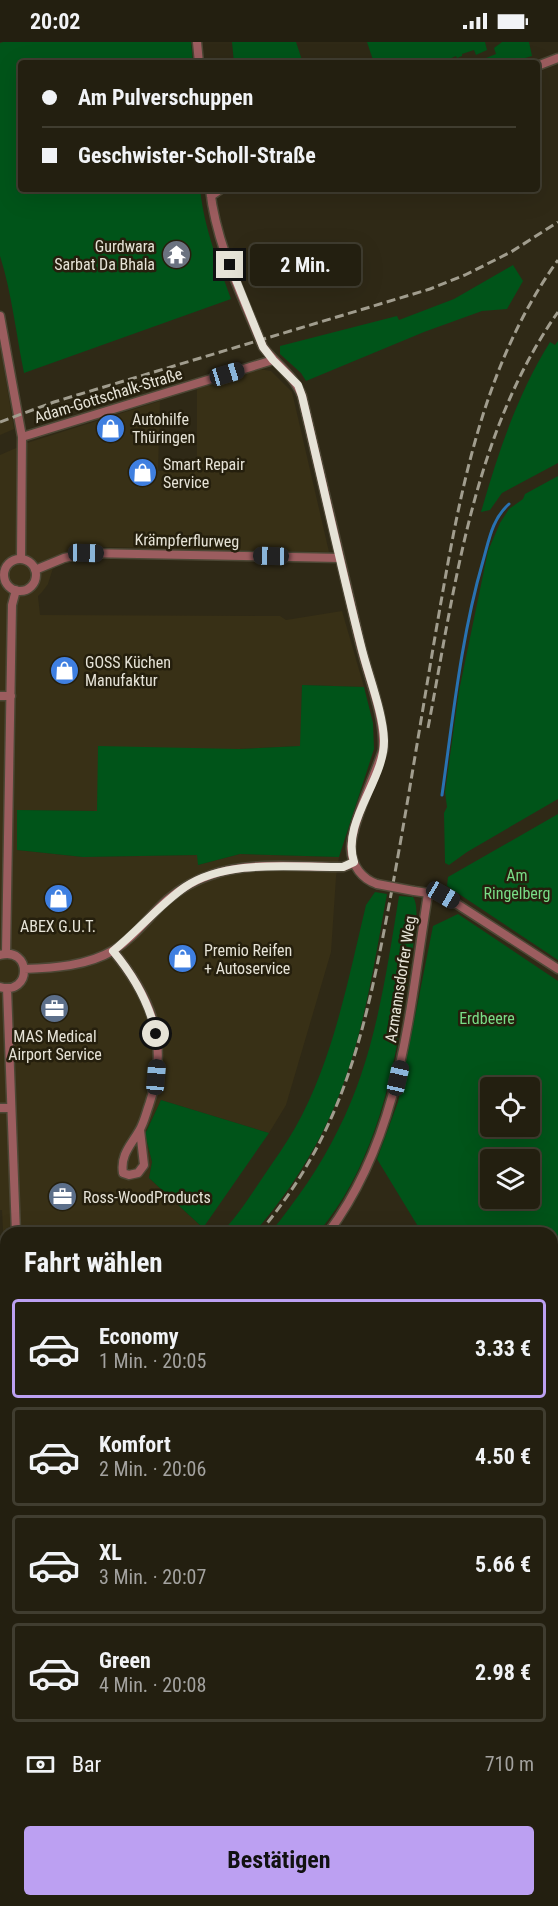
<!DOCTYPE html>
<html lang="de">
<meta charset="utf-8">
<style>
body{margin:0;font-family:"Roboto Condensed",sans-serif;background:#2b2719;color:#f1f3f6;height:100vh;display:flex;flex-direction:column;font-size:22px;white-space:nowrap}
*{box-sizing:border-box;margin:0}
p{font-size:20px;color:#a3a29f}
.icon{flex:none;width:33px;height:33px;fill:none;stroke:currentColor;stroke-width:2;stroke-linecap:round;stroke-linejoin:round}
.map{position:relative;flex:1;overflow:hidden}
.sheet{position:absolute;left:0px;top:1185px;width:558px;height:680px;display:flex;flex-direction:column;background:#231f10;border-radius:18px 18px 0 0;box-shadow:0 6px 24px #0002,0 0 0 2px #403d30}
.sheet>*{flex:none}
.guide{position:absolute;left:18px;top:18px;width:522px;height:132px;border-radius:6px;box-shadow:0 6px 24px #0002,0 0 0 2px #403d30;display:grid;align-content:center;height:132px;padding:0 24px;background:#231f10}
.buttons{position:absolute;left:480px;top:1035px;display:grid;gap:12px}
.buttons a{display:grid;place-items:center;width:60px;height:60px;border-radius:6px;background:#231f10;box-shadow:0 6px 24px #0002,0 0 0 2px #403d30;font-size:30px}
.end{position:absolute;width:27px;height:27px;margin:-14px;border:8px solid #e6e3d7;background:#111;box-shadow:0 0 0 3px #111}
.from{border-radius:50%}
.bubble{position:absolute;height:42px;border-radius:6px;background:#231f10;box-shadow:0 6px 24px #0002,0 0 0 2px #403d30;font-size:20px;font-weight:700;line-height:42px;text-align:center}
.car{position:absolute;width:18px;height:36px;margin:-18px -9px;border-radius:8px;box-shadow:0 0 4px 2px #0007;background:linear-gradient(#222 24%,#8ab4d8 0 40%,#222 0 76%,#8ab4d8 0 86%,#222 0)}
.guide b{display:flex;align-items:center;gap:21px;height:57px;font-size:22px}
.guide b+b{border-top:2px solid #403d30}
.guide i{width:15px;height:15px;background:#f1f3f6}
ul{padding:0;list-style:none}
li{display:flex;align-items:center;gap:18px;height:99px;margin:0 12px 9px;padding:0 12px;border:3px solid #403d30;border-radius:6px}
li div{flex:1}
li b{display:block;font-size:22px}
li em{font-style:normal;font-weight:700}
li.selected{border-color:#bca0f2}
li>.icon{width:54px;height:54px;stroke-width:1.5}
h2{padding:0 24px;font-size:27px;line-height:72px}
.pay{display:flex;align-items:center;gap:15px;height:66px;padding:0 24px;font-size:22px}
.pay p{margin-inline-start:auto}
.button{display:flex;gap:12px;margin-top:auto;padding:12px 24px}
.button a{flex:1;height:69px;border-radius:6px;background:#bca0f2;color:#111;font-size:24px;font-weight:700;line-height:69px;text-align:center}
.status{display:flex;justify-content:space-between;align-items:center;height:42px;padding:0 30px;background:#231f10;direction:ltr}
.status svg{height:16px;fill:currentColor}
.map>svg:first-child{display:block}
.built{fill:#383016}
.green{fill:#005419;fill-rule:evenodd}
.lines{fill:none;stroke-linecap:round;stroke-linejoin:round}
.stream{stroke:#2872b2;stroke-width:3}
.street-casing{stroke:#4c4735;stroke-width:11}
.street{stroke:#9c5d5f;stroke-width:8}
.rail{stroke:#a19d8e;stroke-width:3;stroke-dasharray:9 4.5;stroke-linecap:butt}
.street-bridge-casing{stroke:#4c4735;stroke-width:11;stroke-linecap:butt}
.street-bridge{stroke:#9c5d5f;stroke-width:8}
.route{stroke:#e6e3d7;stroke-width:8}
.labels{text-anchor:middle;stroke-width:5;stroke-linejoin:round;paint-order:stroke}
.poi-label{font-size:16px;fill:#e6e3d7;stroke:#251f0d;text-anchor:start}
.street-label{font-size:16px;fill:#e6e3d7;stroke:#251f0d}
.park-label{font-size:16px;fill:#79dd86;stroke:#251f0d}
</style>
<div class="status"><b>20:02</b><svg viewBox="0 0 49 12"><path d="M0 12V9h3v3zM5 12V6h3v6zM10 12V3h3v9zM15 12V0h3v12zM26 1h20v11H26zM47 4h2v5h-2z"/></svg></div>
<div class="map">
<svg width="558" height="1864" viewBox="0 0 558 1864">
<rect width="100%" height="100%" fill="#2f2916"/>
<path class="built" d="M0,303L14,387L0,393Z
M258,327L271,329L292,350L329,510L103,505L102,516L68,520L53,526L48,542L42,550L38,554L40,573L280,574L286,578L342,569L364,645L302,643L301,704L239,707L97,769L17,768V808L83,815L198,813V823L240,812L339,815L336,835L331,910L286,1063L269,1091L161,1058L145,1091L152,1120L149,1136L203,1186L196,1191H6V1251L2,1168H0V413L30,400L160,359L158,429H197V347Z"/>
<path class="green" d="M3,0H191L193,21H21V147H200C204,185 218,221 231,257L24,331C16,292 12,252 0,214V1Z
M232,0H296L303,21H234Z
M367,0H485L487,8L476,13L474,8L462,12V14L457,16L456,14L440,21H374Z
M502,0H529L532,14L508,21H489L486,16L496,12L494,6Z
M513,223L523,239L507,267L482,269L424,290L306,339L301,331L280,312V304L397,274L399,278L454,257Z
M558,299V421L502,451L490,468L481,470C498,411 517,353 550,300L555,303Z
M558,434V757L467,810L449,823L445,821L444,771L447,765L445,750L459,649L488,509L500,481L509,467L523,457L525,452Z
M302,643L364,645L373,681L374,707L339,815L240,812L198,823L197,813L83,815L17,808V768L97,769L98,704L239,707L300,704Z
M558,772V918L447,844L448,835Z
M375,850L387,852C372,933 360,1019 321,1093C303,1128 280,1161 254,1191H221C238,1174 251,1153 265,1132C275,1117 286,1102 295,1086C333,1019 348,938 366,863Z
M399,854L413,855C421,866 413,903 411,918C397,1012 382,1115 318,1191H270C296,1159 320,1125 338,1088C375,1016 386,933 399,854Z
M458,872L558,939V1419L552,1409V1191H422L377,1117L398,1060L433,884ZM490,1046H530V1084H490ZM490,1118H530V1156H490Z
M161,1058L269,1091L203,1186L149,1136L152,1120L145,1092Z"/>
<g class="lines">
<path class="stream" d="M442,753C453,675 461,595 483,519C489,498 492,477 509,462"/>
<defs>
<path id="street" d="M197,0L199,21
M537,24L558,16
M210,147C216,202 242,254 263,305C276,322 295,335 302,354C322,437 341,519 360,601C368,635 385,673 383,708C375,733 351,783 351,807C352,824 362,837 377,842
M211,154L221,147
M0,274L22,395L21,517
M22,395L273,318
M4 533a16 16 0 1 1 32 0a16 16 0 1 1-32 0Z
M35,528L64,516L86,511L340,516
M0,654H11
M414,849L443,853L558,927
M113,909C152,956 170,1002 149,1063C146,1071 144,1081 139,1089C131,1103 120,1113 123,1131L129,1133L138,1131L144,1123L140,1088
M6,911L12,563L16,548
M0,913C32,904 32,954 0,945
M24,927C54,926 87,924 114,908C135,895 149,874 167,858C180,847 195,838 211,833C247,819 304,825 343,825L354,821
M7,946L16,1191
M0,1066H11
M328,1191C402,1092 409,969 428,852
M0,1393L6,1392"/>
</defs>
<use href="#street" class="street-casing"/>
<use href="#street" class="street"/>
<path class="rail" d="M0,380L54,360L430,247L465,233L511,210L558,180
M428,686C455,545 473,391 558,270
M259,1191C340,1095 363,998 386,879C405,780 420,682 437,583C459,456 481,325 558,218
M0,1350L6,1348"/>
<defs>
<path id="street-bridge" d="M377,842L414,849"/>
</defs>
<use href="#street-bridge" class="street-bridge-casing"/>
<use href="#street-bridge" class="street-bridge"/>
</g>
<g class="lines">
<path class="route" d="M156,992C149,960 134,934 113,909C138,889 159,863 185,845C228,816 294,826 343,825L354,820C341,780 385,738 384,698C383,670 368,633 361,604C340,521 322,438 302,354L298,343L273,318L263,305L230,223"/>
</g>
<defs>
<symbol id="temple-disc" viewBox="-11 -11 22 22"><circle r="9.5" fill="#6b7280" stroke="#251f0d"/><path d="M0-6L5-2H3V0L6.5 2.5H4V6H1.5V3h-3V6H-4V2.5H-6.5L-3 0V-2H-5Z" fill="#fff"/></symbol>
<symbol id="shop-disc" viewBox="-11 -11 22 22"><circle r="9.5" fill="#3f7fe0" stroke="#251f0d"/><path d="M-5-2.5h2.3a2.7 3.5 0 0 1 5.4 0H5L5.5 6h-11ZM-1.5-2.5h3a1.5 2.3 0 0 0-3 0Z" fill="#fff"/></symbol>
<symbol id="office-disc" viewBox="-11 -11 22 22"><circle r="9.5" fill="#5c6f8a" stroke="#251f0d"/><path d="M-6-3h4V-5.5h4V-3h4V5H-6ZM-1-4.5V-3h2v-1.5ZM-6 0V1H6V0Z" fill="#fff"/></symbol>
</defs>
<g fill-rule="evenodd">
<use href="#temple-disc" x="160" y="196" width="33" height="33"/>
<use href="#shop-disc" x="94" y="370" width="33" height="33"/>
<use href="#shop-disc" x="126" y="414" width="33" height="33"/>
<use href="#shop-disc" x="48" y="612" width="33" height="33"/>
<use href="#shop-disc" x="42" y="840" width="33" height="33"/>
<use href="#shop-disc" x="166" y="900" width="33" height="33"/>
<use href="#office-disc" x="38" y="950" width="33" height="33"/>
<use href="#office-disc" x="46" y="1138" width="33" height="33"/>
</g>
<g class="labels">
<g class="poi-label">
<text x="155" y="210" text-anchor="end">Gurdwara<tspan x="155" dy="18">Sarbat Da Bhala</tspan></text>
<text x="132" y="383">Autohilfe<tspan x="132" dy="18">Thüringen</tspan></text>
<text x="163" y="428">Smart Repair<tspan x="163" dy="18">Service</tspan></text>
<text x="85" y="626">GOSS Küchen<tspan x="85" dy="18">Manufaktur</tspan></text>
<text x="58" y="890" text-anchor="middle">ABEX G.U.T.</text>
<text x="204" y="914">Premio Reifen<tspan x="204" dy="18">+ Autoservice</tspan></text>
<text x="55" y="1000" text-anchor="middle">MAS Medical<tspan x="55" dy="18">Airport Service</tspan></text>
<text x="83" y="1161">Ross-WoodProducts</text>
</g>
<g class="street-label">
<text transform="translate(108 353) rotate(-17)" y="6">Adam-Gottschalk-Straße</text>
<text transform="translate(187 498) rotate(1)" y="6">Krämpferflurweg</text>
<text transform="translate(400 937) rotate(-81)" y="6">Azmannsdorfer Weg</text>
</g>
<g class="park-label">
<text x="517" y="839">Am<tspan x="517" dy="18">Ringelberg</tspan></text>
<text x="487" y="982">Erdbeere</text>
</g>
</g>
</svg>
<div class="buttons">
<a><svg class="icon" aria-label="locate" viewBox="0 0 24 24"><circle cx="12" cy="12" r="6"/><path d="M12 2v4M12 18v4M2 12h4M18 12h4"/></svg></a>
<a><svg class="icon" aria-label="layers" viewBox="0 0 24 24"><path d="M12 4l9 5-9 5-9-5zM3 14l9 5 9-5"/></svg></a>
</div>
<i class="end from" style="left:156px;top:992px"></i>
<i class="end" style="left:230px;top:223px"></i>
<div class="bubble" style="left:250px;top:202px;width:111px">2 Min.</div>
<i class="car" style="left:227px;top:332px;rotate:73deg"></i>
<i class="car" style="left:86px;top:511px;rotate:91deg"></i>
<i class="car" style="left:271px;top:514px;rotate:271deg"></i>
<i class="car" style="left:443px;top:853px;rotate:120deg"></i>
<i class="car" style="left:156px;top:1035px;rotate:5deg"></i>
<i class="car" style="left:398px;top:1036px;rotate:13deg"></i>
<div class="guide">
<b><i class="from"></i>Am Pulverschuppen</b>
<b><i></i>Geschwister-Scholl-Straße</b>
</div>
<section class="sheet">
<h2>Fahrt wählen</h2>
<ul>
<li class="selected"><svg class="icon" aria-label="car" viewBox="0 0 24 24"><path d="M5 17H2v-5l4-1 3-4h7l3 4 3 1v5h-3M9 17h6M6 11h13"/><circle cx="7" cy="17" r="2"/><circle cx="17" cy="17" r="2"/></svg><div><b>Economy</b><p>1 Min. · 20:05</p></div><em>3.33 €</em></li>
<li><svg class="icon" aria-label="car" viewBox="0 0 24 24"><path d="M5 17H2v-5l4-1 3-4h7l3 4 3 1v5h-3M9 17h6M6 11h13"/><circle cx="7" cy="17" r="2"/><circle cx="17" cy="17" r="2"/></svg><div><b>Komfort</b><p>2 Min. · 20:06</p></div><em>4.50 €</em></li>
<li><svg class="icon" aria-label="car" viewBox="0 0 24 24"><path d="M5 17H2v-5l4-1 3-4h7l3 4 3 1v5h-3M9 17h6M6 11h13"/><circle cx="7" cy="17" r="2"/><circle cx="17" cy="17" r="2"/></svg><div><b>XL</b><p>3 Min. · 20:07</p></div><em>5.66 €</em></li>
<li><svg class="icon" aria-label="car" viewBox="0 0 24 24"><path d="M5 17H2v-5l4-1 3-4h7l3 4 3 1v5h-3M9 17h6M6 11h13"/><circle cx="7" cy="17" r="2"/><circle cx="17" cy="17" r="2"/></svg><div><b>Green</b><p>4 Min. · 20:08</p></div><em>2.98 €</em></li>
</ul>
<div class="pay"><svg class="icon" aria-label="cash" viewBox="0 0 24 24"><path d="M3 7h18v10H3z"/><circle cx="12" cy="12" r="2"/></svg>Bar<p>710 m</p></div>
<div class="button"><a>Bestätigen</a></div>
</section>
</div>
